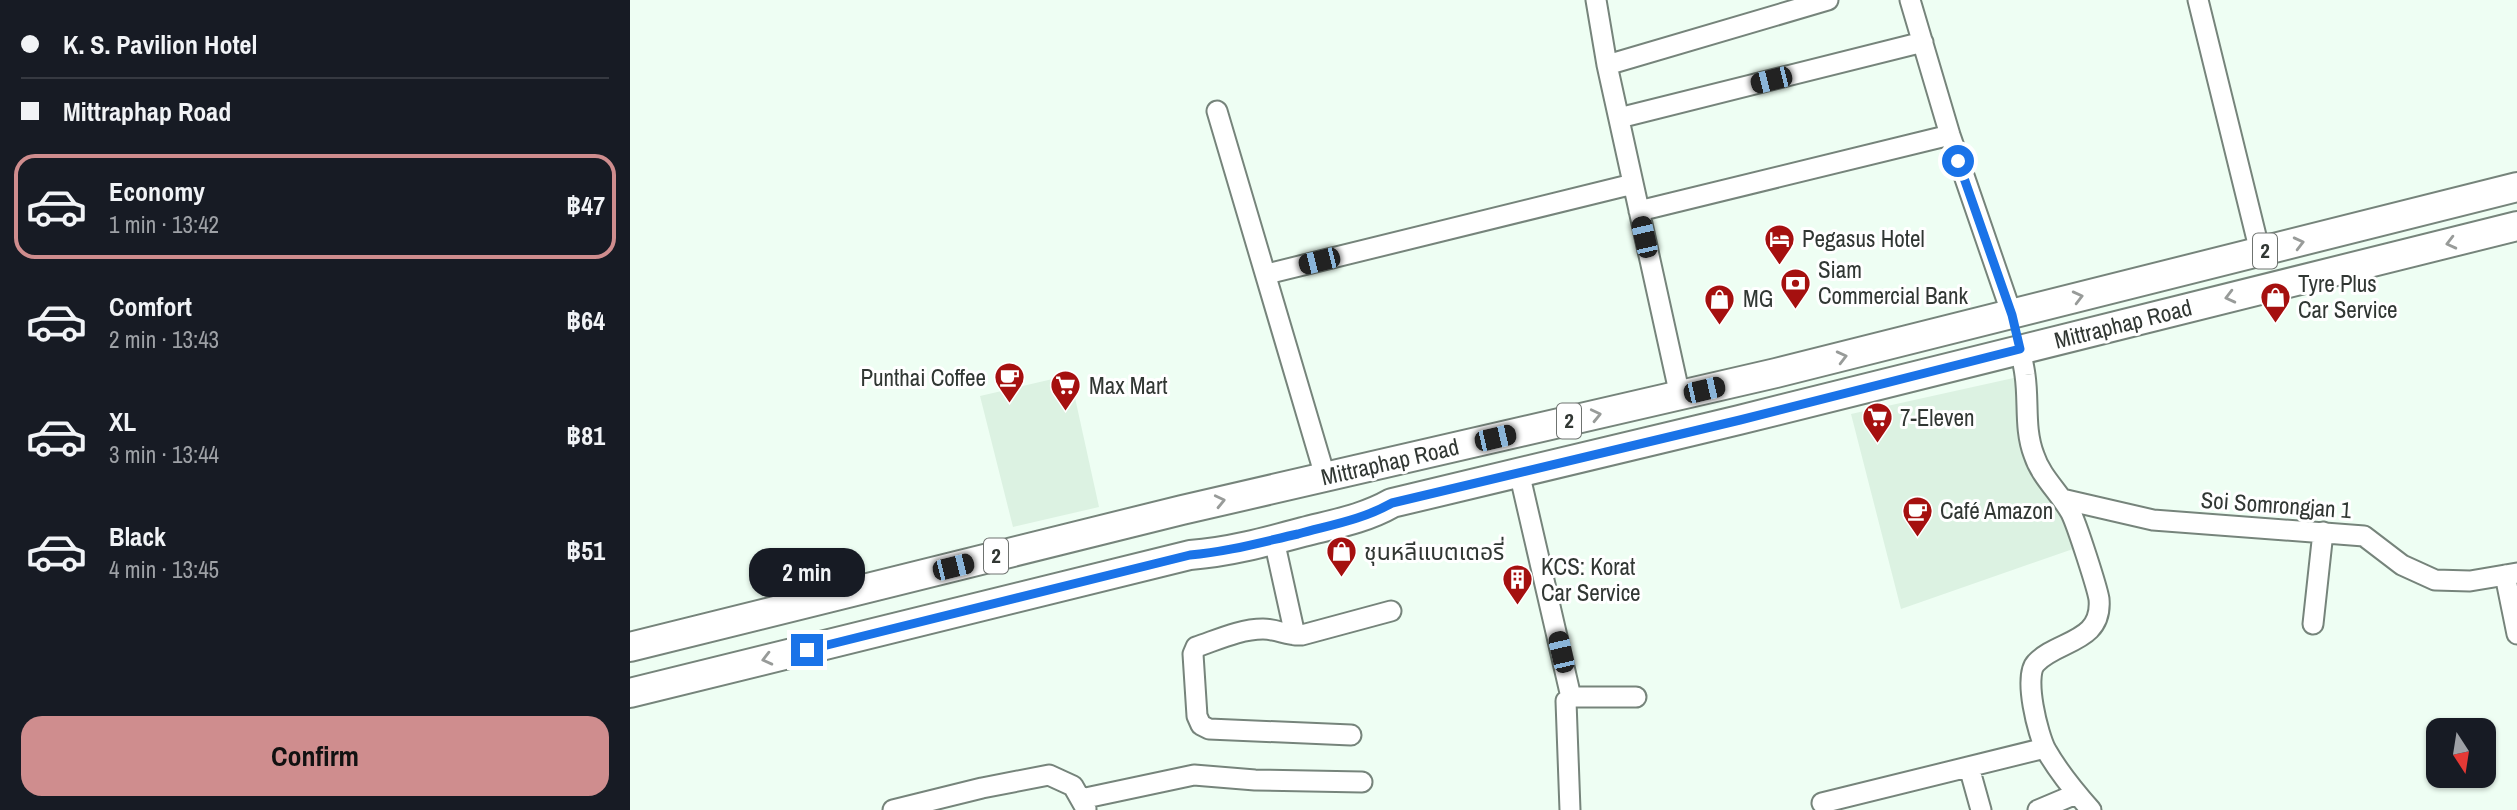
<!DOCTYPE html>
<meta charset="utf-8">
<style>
body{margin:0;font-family:"Archivo Narrow","Noto Sans Thai",sans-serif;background:#20242c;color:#f1f3f6;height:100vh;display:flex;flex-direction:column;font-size:26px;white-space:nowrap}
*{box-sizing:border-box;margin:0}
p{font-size:23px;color:#9ea1a6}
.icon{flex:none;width:38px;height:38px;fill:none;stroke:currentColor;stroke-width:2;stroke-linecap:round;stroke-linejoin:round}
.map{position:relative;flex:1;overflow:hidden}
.drawer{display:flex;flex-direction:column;background:#171b24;width:630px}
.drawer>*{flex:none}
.top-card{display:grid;align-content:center;height:154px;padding:0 21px;background:#171b24}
.needle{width:46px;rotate:168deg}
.controls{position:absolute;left:1796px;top:718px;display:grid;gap:14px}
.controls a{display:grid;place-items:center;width:70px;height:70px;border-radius:14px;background:#171b24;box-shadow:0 2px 5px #0004;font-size:35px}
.end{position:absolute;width:32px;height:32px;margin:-16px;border:9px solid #1a73e8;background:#fff;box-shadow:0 0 0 4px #fff}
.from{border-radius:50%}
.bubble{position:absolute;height:49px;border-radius:21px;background:#171b24;box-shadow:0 2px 5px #0004;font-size:23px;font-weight:800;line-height:49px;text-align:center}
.car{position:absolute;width:21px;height:42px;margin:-21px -10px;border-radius:9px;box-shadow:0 0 5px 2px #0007;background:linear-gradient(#222 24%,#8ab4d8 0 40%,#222 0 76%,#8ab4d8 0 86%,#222 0)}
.top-card b{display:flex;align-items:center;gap:24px;height:66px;font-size:26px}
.top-card b+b{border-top:2px solid #363941}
.top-card i{width:18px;height:18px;background:#f1f3f6}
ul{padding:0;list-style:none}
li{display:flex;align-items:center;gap:21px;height:105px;margin:0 14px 10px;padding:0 7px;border:4px solid transparent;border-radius:21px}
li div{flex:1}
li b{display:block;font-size:26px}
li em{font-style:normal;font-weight:800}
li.current{border-color:#cf8d8e}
li>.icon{width:63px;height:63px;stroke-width:1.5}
.primary-button{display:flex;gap:14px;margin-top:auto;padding:14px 21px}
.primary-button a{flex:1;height:80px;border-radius:21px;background:#cf8d8e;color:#111;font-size:28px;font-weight:800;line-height:80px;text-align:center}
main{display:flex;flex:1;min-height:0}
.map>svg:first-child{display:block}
.built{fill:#dcf2e2}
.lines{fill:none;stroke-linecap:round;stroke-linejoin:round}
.minor-casing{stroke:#76847b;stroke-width:23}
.highway-casing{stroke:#76847b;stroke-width:32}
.minor{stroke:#fff;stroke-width:19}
.highway{stroke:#fff;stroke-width:28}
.oneway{stroke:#989b99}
.route{stroke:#1a73e8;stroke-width:9}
.labels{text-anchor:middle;stroke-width:6;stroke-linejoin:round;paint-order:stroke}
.shield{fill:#fff;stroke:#6f7370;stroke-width:2}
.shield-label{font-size:21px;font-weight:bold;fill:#313733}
.poi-label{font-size:23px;fill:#313733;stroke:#fff;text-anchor:start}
.street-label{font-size:23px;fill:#313733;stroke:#fff}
</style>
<main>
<section class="drawer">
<div class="top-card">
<b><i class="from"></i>K. S. Pavilion Hotel</b>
<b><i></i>Mittraphap Road</b>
</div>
<ul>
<li class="current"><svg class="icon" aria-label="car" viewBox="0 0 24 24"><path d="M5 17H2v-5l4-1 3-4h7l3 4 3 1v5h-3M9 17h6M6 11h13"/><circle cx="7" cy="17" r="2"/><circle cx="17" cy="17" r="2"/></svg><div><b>Economy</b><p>1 min · 13:42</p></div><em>฿47</em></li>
<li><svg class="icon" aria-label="car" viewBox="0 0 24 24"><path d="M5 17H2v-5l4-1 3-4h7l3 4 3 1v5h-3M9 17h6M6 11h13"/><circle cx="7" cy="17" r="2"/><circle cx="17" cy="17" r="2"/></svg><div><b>Comfort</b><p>2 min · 13:43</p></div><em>฿64</em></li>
<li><svg class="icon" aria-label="car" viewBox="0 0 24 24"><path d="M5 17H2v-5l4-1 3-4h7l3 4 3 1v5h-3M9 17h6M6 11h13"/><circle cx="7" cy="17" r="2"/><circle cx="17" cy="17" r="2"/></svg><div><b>XL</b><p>3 min · 13:44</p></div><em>฿81</em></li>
<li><svg class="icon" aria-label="car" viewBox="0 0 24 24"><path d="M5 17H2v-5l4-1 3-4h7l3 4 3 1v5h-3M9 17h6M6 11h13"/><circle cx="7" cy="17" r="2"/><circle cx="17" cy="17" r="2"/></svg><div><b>Black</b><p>4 min · 13:45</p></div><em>฿51</em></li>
</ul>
<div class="primary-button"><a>Confirm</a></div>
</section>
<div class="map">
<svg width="1887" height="810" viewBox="0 0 1887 810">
<rect width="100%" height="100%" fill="#eefef3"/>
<path class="built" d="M440,375L469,507L383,527L350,396Z
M1388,377L1421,491L1443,549L1271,609L1221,414Z"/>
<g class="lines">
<defs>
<path id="minor" d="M966,0L977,65L1050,396
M1280,0L1320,135L1382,315
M1568,0L1630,252
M977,65L1198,0
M587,111L695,476
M989,118L1293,42
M1009,211L1320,135
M637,274L1003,184
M1390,349C1392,358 1394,367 1395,375C1399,402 1394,429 1404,455C1411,477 1430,493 1441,513C1447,525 1467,587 1469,599C1473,643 1427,640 1406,663C1393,676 1408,735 1416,750C1428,771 1445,792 1461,810
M889,472L941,697L936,701L940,810
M1432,499L1523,520L1734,536L1772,565L1805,580L1840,581L1887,573
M644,540L665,635
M1875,575L1887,634
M1683,624L1693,532
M941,697H1006
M721,735L579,729L571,725L567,716L563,654L566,647C587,640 610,629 633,629C647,629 658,636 672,635L761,611
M1339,767L1351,810
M451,799L564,775L625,780L732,782
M1192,803L1415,748
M263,810L352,788L419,775L443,786L456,809
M1408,810L1446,794"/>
<path id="highway" d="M0,647L552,510L1146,373L1887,187
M0,693L560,555C599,552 636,542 673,532C704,524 734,519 762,503L1109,420L1887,226"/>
</defs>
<use href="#minor" class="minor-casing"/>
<use href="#highway" class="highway-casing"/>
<use href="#minor" class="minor"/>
<use href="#highway" class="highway"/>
</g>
<defs><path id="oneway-chevron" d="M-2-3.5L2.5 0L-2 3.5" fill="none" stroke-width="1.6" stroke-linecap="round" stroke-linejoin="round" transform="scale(1.75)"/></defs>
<g class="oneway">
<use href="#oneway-chevron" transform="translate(1669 243) rotate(-14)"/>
<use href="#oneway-chevron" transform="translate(1821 243) rotate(166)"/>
<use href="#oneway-chevron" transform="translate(1448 297) rotate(-14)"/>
<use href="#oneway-chevron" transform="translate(1600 297) rotate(166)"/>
<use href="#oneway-chevron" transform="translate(1212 357) rotate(-14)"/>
<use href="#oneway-chevron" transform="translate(966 415) rotate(-13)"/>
<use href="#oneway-chevron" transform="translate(590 501) rotate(-13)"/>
<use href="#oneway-chevron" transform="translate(137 659) rotate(166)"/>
</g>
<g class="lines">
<path class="route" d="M177,650L560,555C597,552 632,542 668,534C700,525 732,520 762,503L1110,420L1390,349L1382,315L1328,161"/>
</g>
<defs>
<symbol id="hotel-pin" viewBox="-11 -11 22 30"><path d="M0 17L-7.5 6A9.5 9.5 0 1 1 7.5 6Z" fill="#a5100f" stroke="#fff"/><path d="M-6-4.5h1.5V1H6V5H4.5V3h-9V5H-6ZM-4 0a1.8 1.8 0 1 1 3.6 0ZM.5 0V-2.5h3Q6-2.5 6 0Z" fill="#fff"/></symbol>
<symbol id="bank-pin" viewBox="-11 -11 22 30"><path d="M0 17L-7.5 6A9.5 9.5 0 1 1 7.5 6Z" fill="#a5100f" stroke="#fff"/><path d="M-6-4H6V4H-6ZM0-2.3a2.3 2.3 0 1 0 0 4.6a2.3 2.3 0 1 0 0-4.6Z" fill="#fff"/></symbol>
<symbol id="shop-pin" viewBox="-11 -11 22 30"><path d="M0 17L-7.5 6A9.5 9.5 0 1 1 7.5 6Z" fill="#a5100f" stroke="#fff"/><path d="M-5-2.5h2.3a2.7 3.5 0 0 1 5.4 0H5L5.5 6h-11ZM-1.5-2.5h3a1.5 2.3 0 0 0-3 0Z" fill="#fff"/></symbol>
<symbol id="cafe-pin" viewBox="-11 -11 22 30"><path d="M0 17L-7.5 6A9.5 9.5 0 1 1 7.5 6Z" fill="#a5100f" stroke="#fff"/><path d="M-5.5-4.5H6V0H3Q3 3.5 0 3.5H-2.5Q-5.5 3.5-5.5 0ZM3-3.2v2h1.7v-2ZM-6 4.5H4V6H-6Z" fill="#fff"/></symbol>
<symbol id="supermarket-pin" viewBox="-11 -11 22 30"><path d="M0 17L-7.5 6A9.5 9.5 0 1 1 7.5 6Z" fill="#a5100f" stroke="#fff"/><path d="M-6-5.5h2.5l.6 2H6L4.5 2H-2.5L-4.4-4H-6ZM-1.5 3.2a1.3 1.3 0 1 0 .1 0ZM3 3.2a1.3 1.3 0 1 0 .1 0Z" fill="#fff"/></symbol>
<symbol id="building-pin" viewBox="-11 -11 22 30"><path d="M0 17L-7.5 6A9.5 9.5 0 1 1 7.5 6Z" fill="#a5100f" stroke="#fff"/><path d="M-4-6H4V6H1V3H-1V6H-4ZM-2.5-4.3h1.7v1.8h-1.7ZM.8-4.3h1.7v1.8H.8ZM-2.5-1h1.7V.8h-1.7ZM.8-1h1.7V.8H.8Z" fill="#fff"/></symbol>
</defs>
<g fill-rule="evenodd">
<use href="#hotel-pin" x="1132" y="222" width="35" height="47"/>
<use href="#bank-pin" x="1148" y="266" width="35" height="47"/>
<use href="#shop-pin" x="1628" y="280" width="35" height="47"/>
<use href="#shop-pin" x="1072" y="282" width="35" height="47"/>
<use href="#cafe-pin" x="362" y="360" width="35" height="47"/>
<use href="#supermarket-pin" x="418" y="368" width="35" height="47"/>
<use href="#supermarket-pin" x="1230" y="400" width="35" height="47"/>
<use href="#cafe-pin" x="1270" y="494" width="35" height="47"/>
<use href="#shop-pin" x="694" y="534" width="35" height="47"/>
<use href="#building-pin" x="870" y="562" width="35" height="47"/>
</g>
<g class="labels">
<g class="shield">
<rect x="1623" y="233.5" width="24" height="35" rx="5"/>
<rect x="927" y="403.5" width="24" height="35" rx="5"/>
<rect x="354" y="538.5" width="24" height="35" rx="5"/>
</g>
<g class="shield-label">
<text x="1635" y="258">2</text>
<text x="939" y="428">2</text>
<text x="366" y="563">2</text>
</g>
<g class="poi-label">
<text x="1172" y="247">Pegasus Hotel</text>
<text x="1188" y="278">Siam<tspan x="1188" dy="26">Commercial Bank</tspan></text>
<text x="1668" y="292">Tyre Plus<tspan x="1668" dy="26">Car Service</tspan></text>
<text x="1113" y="307">MG</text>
<text x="356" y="386" text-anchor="end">Punthai Coffee</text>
<text x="459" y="394">Max Mart</text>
<text x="1270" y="426">7-Eleven</text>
<text x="1310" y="519">Café Amazon</text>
<text x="734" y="560">ชุนหลีแบตเตอรี่</text>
<text x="911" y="575">KCS: Korat<tspan x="911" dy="26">Car Service</tspan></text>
</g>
<g class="street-label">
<text transform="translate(1493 324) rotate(-14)" y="8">Mittraphap Road</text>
<text transform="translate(760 462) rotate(-13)" y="8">Mittraphap Road</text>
<text transform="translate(1646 505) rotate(4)" y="8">Soi Somrongjan 1</text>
</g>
</g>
</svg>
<div class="controls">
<a><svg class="needle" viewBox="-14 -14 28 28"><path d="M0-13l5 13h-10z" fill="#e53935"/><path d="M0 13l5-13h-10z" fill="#9ea1a6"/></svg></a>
</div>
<i class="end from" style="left:1328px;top:161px"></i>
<i class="end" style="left:177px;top:650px"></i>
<div class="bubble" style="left:119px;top:548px;width:116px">2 min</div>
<i class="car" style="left:1141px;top:80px;rotate:256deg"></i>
<i class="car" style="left:1014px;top:237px;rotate:347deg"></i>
<i class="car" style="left:689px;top:261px;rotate:256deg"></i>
<i class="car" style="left:1074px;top:390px;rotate:77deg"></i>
<i class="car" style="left:865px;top:438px;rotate:77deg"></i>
<i class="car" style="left:323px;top:567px;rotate:76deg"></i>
<i class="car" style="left:931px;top:652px;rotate:347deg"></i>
</div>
</main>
